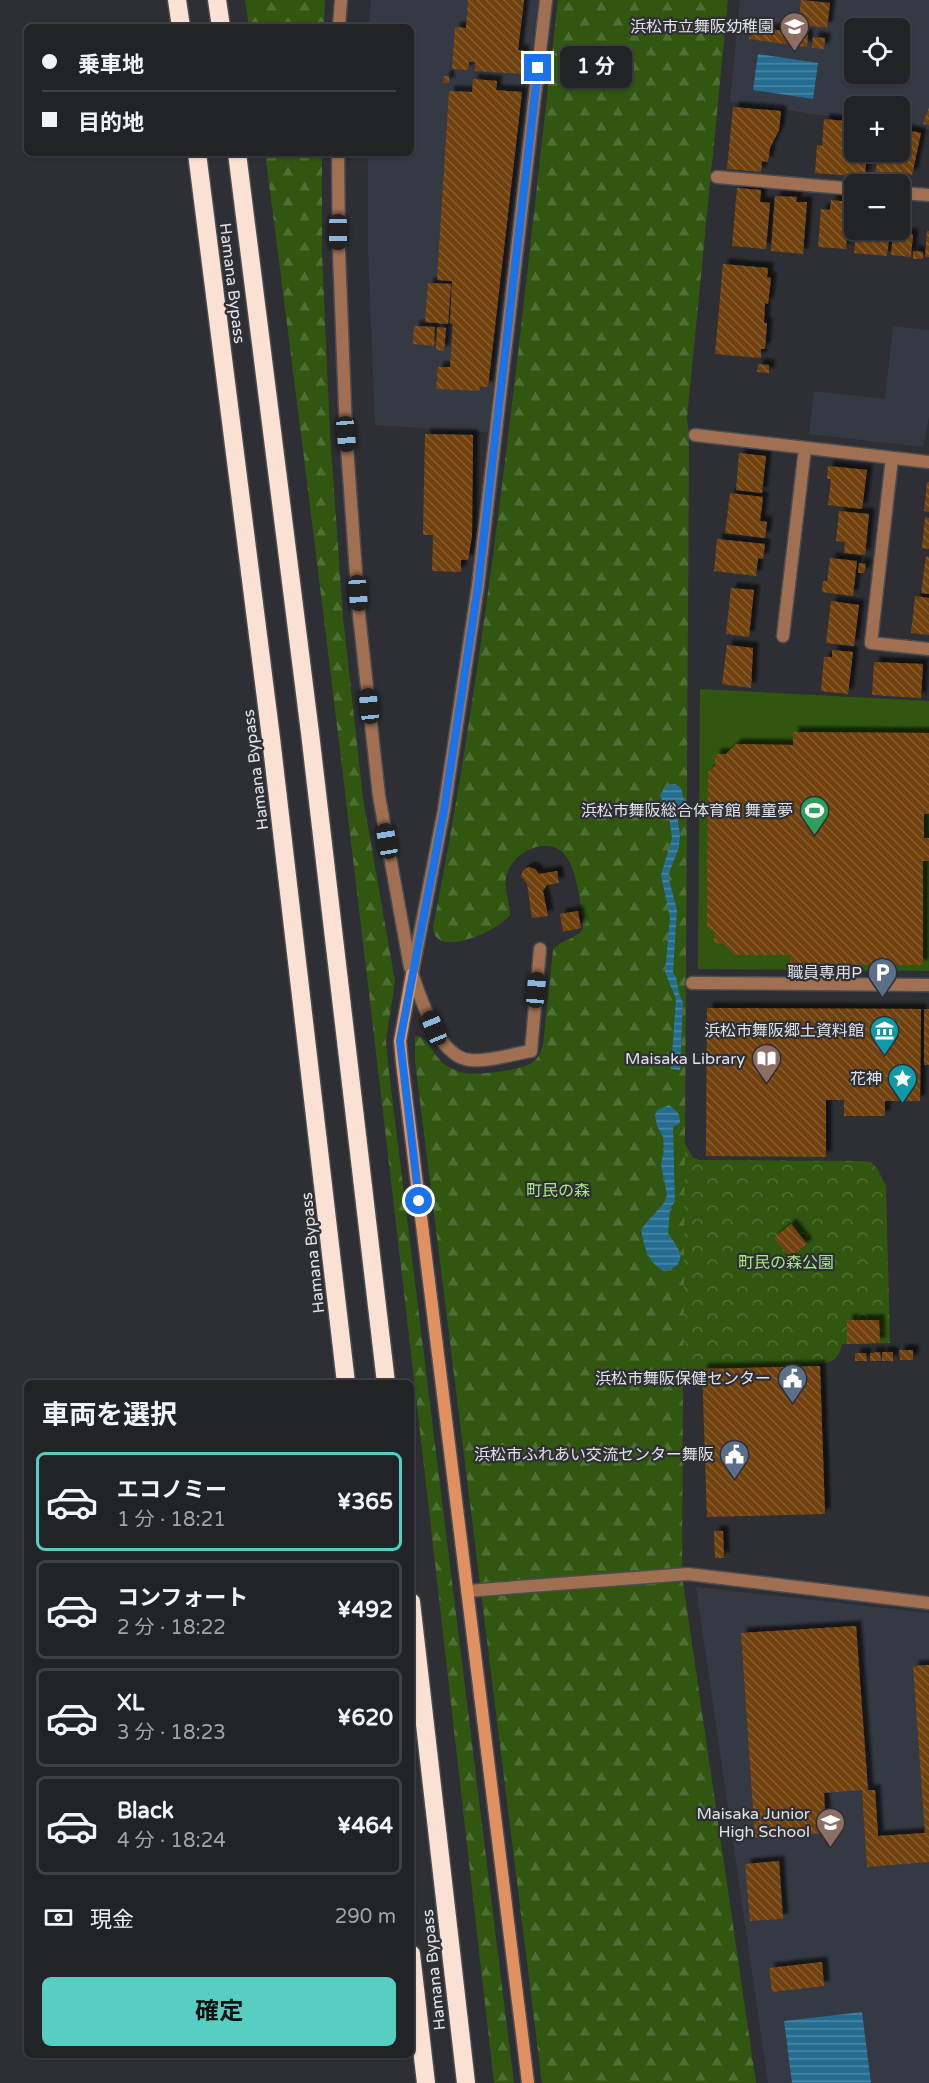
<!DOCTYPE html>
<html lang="ja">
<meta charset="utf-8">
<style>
body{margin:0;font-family:"Varela Round","Noto Sans JP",sans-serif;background:#2e2f33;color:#f1f3f6;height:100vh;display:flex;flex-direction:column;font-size:22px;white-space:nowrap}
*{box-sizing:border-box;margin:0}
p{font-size:20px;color:#a2a4a7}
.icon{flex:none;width:33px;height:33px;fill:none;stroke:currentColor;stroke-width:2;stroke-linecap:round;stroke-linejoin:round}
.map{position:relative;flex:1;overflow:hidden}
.drawer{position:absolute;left:24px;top:1380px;width:390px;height:678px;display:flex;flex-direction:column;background:#222327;border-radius:9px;box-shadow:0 2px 4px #0004,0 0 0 2px #3f4044}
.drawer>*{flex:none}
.top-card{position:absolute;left:24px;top:24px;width:390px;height:132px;border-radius:9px;box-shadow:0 2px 4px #0004,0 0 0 2px #3f4044;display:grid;align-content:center;height:132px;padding:0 18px;background:#222327}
.tools{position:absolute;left:844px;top:18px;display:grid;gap:12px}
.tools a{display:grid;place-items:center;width:66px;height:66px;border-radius:9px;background:#222327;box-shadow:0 2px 4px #0004,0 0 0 2px #3f4044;font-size:30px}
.end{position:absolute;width:27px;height:27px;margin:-14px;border:8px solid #1a73e8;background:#fff;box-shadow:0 0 0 3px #fff}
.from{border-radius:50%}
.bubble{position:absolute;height:42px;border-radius:9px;background:#222327;box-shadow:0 2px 4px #0004,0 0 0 2px #3f4044;font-size:20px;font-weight:700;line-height:42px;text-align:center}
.car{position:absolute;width:18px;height:36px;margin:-18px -9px;border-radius:8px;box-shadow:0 0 4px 2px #0007;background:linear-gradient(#222 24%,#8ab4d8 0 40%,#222 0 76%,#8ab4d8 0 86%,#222 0)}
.top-card b{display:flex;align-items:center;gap:21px;height:57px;font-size:22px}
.top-card b+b{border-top:2px solid #3f4044}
.top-card i{width:15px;height:15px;background:#f1f3f6}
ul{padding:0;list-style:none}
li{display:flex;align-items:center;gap:18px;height:99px;margin:0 12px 9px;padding:0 6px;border:3px solid #3f4044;border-radius:9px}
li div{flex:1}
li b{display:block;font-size:22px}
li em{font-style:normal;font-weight:700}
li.current{border-color:#57cec2}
li>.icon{width:54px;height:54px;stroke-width:1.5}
h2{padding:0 18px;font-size:27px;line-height:72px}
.pay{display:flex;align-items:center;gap:15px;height:66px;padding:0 18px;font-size:22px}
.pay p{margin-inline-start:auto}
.cta{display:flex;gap:12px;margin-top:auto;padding:12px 18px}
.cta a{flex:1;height:69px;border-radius:9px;background:#57cec2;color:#111;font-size:24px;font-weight:700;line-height:69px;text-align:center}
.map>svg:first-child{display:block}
.built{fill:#353943;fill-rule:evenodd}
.forest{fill:url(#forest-firs)}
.park{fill:url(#park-crowns)}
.garden{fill:#305610}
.water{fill:url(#water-rules)}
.building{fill:url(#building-back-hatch);filter:url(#shadow)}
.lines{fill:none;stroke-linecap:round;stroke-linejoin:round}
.lane-casing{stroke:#4a4c50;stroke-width:15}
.street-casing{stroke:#4a4c50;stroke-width:15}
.secondary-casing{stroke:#4a4c50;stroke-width:15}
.highway-casing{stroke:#4a4c50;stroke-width:21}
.lane{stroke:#a16f51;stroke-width:12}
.street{stroke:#a16f51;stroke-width:12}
.secondary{stroke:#e19160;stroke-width:12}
.highway{stroke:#fbe1d3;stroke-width:18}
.route{stroke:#1a73e8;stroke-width:8}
.labels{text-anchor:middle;stroke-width:4.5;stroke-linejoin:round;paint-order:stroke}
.poi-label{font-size:16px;fill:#e0e2e5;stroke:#2e2f34;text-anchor:end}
.street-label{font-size:16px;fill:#e0e2e5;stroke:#2e2f34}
.park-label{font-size:16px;fill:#aae785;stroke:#2e2f34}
</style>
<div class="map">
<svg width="929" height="2083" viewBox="0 0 929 2083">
<defs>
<pattern id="forest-firs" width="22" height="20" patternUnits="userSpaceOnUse" patternTransform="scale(1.5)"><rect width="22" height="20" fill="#305610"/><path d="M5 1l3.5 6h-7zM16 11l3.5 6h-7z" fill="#4e6e33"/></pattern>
<pattern id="park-crowns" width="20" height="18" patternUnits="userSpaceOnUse" patternTransform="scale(1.5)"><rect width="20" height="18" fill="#305610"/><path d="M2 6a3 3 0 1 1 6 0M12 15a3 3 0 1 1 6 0" fill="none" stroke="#4e6e33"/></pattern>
<pattern id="water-rules" width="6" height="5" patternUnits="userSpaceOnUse" patternTransform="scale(1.5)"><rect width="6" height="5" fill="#246d90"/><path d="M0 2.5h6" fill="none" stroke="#4e88a5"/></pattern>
<pattern id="building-back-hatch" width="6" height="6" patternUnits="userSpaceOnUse" patternTransform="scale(1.5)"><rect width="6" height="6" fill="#714210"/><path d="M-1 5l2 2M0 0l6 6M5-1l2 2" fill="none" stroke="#855d33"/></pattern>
<filter id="shadow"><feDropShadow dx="5.5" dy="-5.5" stdDeviation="1.5" flood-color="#0009"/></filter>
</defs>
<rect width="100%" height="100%" fill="#2e2f34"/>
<path class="built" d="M371,0H538L488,432L375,425L368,251V153H411V27H369Z
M740,0H929V130L900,126V106H855V120L730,102ZM855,28H900V74H855Z
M893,326L929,330V417L923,447L809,434L814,391L885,399Z
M696,1587L929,1613V2083H768Z"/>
<path class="forest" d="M245,0H325L324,27H249Z
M558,0H728L687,418L689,435L685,1144L693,1158L699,1160L864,1161C873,1163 876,1166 879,1175L839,1353L834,1359L815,1366L699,1369C689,1371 686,1375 683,1385L682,1575L756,2083H542L415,1061V1037L418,1036C430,1041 435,1059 447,1066C452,1069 459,1072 465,1073C477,1076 519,1070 530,1064C538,1060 541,1052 543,1045L553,950C561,939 577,940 583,928C582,908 577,872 566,856C549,833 510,852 506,878C504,890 510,903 510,915C500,930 435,960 433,928C493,622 522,310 558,0Z
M265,153H322V252L330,434L343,617L363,798L395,981L386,1040L388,1064L514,2083H494C421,1439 349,796 265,153Z"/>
<path class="park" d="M685,1144L693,1158L699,1160L871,1162L877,1168L886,1186L890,1343L842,1344C840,1351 839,1356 833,1360C817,1371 724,1368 699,1369C689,1371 686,1375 683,1385Z"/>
<path class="garden" d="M700,689L929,701V971L698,969Z"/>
<path class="water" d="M758,54L818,63L813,99L753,90Z
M675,784L681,788L684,801L677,816L680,834L679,847L668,876L677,910L673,973L676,977L680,997L683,1002L680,1070L671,1069L676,999L665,972L670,917L661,875L672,838L669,817L660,795L667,785Z
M669,1105C677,1111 680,1113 680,1123L673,1127L675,1201L670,1209L668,1235C682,1249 688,1266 664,1271C647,1262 644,1246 641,1229L664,1203L667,1195L661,1164L664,1150L663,1137L657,1126L655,1115L657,1110Z
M862,2012L871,2083H792L784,2021Z"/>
<path class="building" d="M468,0H524L518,50H524L522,74L475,71V62H469L468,70L452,69L455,27L466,28Z
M801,0L830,3L827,28L798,24Z
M751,26L808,35L807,47L749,39Z
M813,37L825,38L824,49L812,48Z
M444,76H449V83H443Z
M473,79L497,81L496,90L522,92L488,387H480L479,391L436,389L438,367H450L453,324L450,323L452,281L437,280L449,91L472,92Z
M733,107L781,111L779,130L770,148L768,162L762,161L761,172L727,169Z
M929,107V125L923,124Z
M824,119L855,122V152H867L865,177L815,173L817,145L822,146Z
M900,129L921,133L912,175L905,173L903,185L874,179L879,152H900Z
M737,188L761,190L760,202L770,203L766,249L732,246Z
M775,196L797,197L796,202H807L803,254L771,251Z
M831,200L849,202L846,249L818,247L821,209L830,210Z
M863,230H890L887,256L854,253L856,235H863Z
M927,231H929V257H925Z
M893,233L913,234L911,257L891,255Z
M913,251L923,252V259H913Z
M723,264L768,268L767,277L771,278L768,304L765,303L764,323H767L765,349H761V358L715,354Z
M428,283L451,284L448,324L425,322Z
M414,326L435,327L434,346L413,344Z
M437,327L446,328L444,351L436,350Z
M758,364L769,365V373L757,372Z
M425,434L473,435L472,536L468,560H461V572L432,571L433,535H423Z
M739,453L766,456L762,493L736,490Z
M828,466L867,470L862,509L828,505L831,479H827Z
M927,482H929V512L924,511Z
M730,493L763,497L760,521L767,522L765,538L725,533Z
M839,511L869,514L865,555L844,553L845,542L836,541Z
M925,517L929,518V549L922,548Z
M717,539L765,544L763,559L758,558L756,576L714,571Z
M926,556L929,557V594L921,593Z
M830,558L857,561L853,596L822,592L823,581H827Z
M859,563L866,564L864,573H858Z
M731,588L754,590L749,637L726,634Z
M915,596L929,598V635L911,633Z
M831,601L859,605L854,646L826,643Z
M727,645L753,648L751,688L722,684Z
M832,650L853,652L848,694L821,691L824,657H832Z
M874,662L923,664L921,698L872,695Z
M793,732L929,733V814H924V838H929V861H923V965H790L791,955H735L724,944L714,943V932L707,926L708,772L715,766V754H726L736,744L793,745Z
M529,867L535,869L539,874L557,871L559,883L547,885L543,891L548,916L532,918L527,884L521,876L523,870Z
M578,911L581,928L563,932L560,914Z
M707,1008L921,1009L920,1101H885V1116H844V1100H826V1157L706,1156Z
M924,1009H929V1065H924Z
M791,1224L807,1244L790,1257L774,1238Z
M847,1320H879L880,1343L847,1344Z
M899,1350H913V1360H900Z
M880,1352L881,1361H870V1353Z
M882,1352H893V1361H882Z
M855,1353H866L867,1361H855Z
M820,1366L825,1514L707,1517L702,1369Z
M714,1531H723L724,1558H715Z
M856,1626L868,1790H875L878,1836L925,1833L913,1666L929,1665V1862L867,1867L862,1790L824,1793L826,1833L755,1838L741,1633Z
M779,1861L783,1919L750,1921L745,1864Z
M822,1962L824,1986L772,1992L769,1968Z"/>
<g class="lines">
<defs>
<path id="lane" d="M412,974C422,1000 438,1057 470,1060C489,1062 512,1054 531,1051L540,949"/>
<path id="street" d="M339,27L341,0
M338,153L339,252L346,433L359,615L379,796L410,967
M717,177L855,189
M900,193L929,195
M695,435L929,462
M892,458L871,643L929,649
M783,636L805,448
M412,974L444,810L478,586L546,0
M692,983L929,985
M467,1591L688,1574L929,1603"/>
<path id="secondary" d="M412,974L400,1041L402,1063L528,2083"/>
<path id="highway" d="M177,0L181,27
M217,0L221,27
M197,153L271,738L346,1383
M237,153L310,733L386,1383
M411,1602L466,2083
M411,1954L426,2083"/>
</defs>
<use href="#lane" class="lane-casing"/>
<use href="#street" class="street-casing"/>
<use href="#secondary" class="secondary-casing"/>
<use href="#highway" class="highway-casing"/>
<use href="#lane" class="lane"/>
<use href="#street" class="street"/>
<use href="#secondary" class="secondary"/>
<use href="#highway" class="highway"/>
</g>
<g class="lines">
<path class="route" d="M419,1201L400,1041L444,810L478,586L538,68"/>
</g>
<defs>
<symbol id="school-pin" viewBox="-11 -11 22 30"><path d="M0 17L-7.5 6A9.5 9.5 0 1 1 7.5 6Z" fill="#8d6e63" stroke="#2e2f34"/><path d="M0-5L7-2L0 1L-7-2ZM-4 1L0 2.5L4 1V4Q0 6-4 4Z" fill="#fff"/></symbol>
<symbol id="stadium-pin" viewBox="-11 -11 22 30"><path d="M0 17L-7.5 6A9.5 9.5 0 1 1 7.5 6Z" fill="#2e9e5b" stroke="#2e2f34"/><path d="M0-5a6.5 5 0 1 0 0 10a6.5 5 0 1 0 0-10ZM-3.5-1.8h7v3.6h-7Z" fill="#fff"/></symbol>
<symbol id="parking-pin" viewBox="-11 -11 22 30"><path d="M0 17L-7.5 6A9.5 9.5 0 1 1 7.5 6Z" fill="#5c6f8a" stroke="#2e2f34"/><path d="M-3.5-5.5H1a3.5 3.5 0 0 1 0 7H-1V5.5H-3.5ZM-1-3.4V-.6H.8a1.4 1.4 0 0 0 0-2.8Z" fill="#fff"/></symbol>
<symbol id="museum-pin" viewBox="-11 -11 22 30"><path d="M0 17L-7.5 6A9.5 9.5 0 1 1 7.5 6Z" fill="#0f9aa8" stroke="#2e2f34"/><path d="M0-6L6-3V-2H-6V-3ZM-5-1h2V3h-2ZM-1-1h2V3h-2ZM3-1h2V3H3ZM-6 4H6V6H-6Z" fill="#fff"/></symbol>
<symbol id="library-pin" viewBox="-11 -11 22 30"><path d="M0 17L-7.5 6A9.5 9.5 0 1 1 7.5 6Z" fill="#8d6e63" stroke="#2e2f34"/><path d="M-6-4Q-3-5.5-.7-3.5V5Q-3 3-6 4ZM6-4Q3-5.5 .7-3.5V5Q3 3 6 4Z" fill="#fff"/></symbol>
<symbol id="sight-pin" viewBox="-11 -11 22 30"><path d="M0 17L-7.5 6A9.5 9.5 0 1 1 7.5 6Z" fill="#0f9aa8" stroke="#2e2f34"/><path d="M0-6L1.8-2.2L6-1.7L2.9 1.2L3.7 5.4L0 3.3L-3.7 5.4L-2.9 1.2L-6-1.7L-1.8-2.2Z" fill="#fff"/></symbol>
<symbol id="civic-pin" viewBox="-11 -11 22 30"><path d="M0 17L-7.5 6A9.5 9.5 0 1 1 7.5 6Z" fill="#5c6f8a" stroke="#2e2f34"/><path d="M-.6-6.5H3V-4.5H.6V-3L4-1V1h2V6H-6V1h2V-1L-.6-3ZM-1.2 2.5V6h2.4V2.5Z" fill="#fff"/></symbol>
</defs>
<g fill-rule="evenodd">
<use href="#school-pin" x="778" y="10" width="33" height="45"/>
<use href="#stadium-pin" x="798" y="794" width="33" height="45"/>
<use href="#parking-pin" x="866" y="956" width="33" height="45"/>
<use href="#museum-pin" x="868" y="1014" width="33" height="45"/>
<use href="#library-pin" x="750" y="1042" width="33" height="45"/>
<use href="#sight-pin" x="886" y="1062" width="33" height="45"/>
<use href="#civic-pin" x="776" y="1362" width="33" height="45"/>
<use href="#civic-pin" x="718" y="1438" width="33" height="45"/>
<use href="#school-pin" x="814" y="1806" width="33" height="45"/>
</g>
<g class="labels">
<g class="poi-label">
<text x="774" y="32">浜松市立舞阪幼稚園</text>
<text x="793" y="816">浜松市舞阪総合体育館 舞童夢</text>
<text x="862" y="978">職員専用P</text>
<text x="864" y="1036">浜松市舞阪郷土資料館</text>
<text x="745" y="1064">Maisaka Library</text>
<text x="882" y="1084">花神</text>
<text x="771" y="1384">浜松市舞阪保健センター</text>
<text x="714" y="1460">浜松市ふれあい交流センター舞阪</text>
<text x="810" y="1819">Maisaka Junior<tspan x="810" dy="18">High School</tspan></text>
</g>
<g class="street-label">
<text transform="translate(233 283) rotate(83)" y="6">Hamana Bypass</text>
<text transform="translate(255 770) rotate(-97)" y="6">Hamana Bypass</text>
<text transform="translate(312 1253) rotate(-96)" y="6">Hamana Bypass</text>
<text transform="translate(433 1970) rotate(-96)" y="6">Hamana Bypass</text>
</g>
<g class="park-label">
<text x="558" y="1196">町民の森</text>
<text x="786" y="1268">町民の森公園</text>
</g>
</g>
</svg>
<div class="tools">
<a><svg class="icon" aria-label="locate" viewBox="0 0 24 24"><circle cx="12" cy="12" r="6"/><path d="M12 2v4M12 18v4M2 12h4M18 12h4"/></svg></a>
<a>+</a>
<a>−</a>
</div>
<i class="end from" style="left:419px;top:1201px"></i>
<i class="end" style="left:538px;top:68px"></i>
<div class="bubble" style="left:560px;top:46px;width:72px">1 分</div>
<i class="car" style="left:338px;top:232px;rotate:180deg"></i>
<i class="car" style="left:346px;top:434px;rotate:175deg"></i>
<i class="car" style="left:358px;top:593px;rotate:176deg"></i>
<i class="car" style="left:369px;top:706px;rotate:354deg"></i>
<i class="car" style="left:387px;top:841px;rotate:350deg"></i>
<i class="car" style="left:536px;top:990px;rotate:5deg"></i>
<i class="car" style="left:434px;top:1028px;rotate:338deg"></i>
<div class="top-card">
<b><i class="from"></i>乗車地</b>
<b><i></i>目的地</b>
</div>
<section class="drawer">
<h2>車両を選択</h2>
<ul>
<li class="current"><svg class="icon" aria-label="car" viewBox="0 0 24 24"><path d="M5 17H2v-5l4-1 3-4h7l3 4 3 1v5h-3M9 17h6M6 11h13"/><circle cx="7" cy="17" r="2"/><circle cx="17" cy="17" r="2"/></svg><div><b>エコノミー</b><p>1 分 · 18:21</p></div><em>¥365</em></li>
<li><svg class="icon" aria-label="car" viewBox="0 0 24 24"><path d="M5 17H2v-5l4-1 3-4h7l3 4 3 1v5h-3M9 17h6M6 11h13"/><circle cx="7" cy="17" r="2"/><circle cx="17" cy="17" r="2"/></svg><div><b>コンフォート</b><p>2 分 · 18:22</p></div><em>¥492</em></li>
<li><svg class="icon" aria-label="car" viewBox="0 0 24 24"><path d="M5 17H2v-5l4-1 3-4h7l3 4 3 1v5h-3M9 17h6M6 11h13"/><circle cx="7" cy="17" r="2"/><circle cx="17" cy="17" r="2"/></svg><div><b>XL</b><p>3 分 · 18:23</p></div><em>¥620</em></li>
<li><svg class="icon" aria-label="car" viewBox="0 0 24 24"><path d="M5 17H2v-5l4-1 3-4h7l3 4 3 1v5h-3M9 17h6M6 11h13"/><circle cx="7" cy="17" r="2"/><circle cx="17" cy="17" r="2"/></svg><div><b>Black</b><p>4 分 · 18:24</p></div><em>¥464</em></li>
</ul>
<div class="pay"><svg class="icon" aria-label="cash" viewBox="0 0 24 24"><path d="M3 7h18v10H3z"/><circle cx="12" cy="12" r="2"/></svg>現金<p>290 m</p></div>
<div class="cta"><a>確定</a></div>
</section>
</div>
